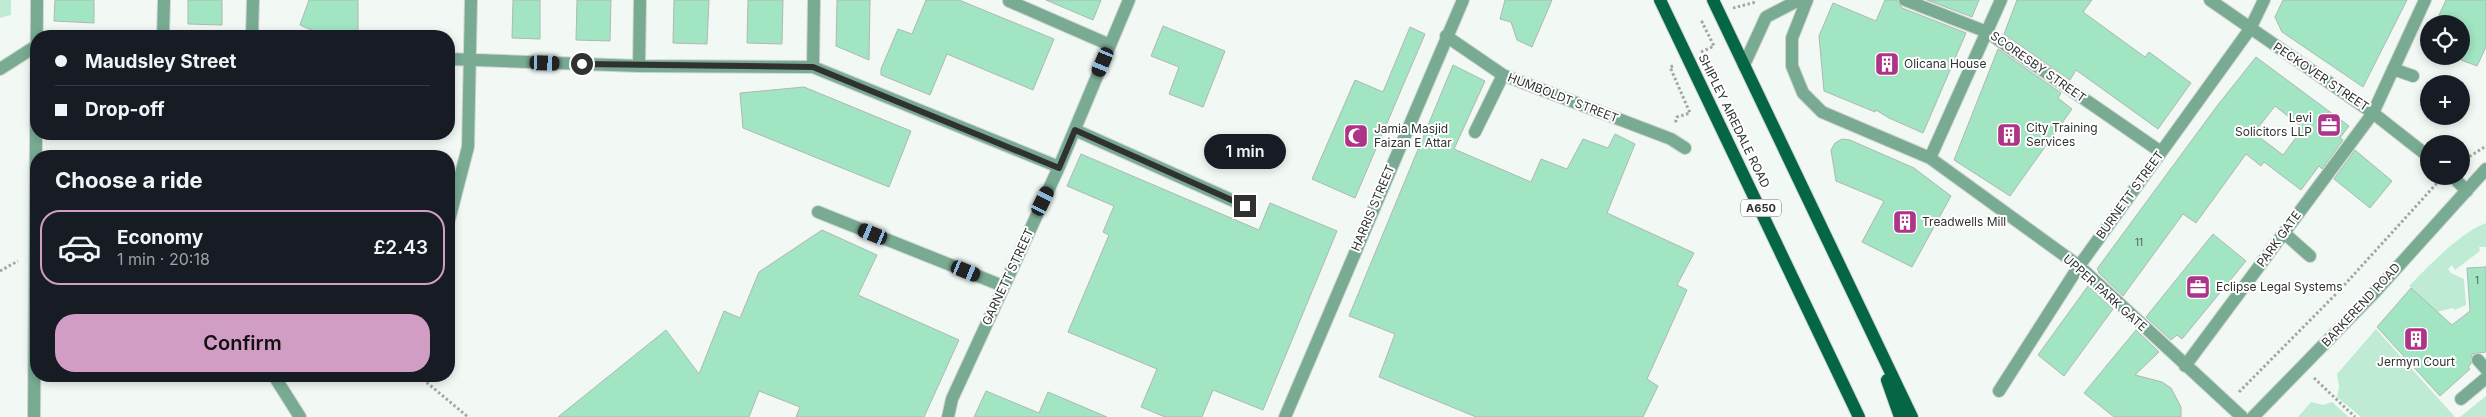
<!DOCTYPE html>
<meta charset="utf-8">
<style>
body{margin:0;font-family:Inter,sans-serif;background:#20242c;color:#f1f3f6;height:100vh;display:flex;flex-direction:column;font-size:19px;white-space:nowrap}
*{box-sizing:border-box;margin:0}
p{font-size:16px;color:#9ea1a6}
.icon{flex:none;width:28px;height:28px;fill:none;stroke:currentColor;stroke-width:2;stroke-linecap:round;stroke-linejoin:round}
.map{position:relative;flex:1;overflow:hidden}
.sheet{position:absolute;left:30px;top:150px;width:425px;height:232px;display:flex;flex-direction:column;background:#171b24;border-radius:20px;box-shadow:0 2px 8px #0003}
.sheet>*{flex:none}
.banner{position:absolute;left:30px;top:30px;width:425px;height:110px;border-radius:20px;box-shadow:0 2px 8px #0003;display:grid;align-content:center;height:110px;padding:0 25px;background:#171b24}
.tools{position:absolute;left:2420px;top:15px;display:grid;gap:10px}
.tools a{display:grid;place-items:center;width:50px;height:50px;border-radius:50%;background:#171b24;box-shadow:0 2px 8px #0003;font-size:25px}
.end{position:absolute;width:22px;height:22px;margin:-11px;border:6px solid #303231;background:#fff;box-shadow:0 0 0 2px #fff}
.from{border-radius:50%}
.bubble{position:absolute;height:35px;border-radius:18px;background:#171b24;box-shadow:0 2px 8px #0003;font-size:16px;font-weight:600;line-height:35px;text-align:center}
.car{position:absolute;width:15px;height:30px;margin:-15px -8px;border-radius:6px;box-shadow:0 0 4px 1px #0007;background:linear-gradient(#222 24%,#8ab4d8 0 40%,#222 0 76%,#8ab4d8 0 86%,#222 0)}
.banner b{display:flex;align-items:center;gap:18px;height:48px;font-size:19px}
.banner b+b{border-top:1px solid #363941}
.banner i{width:12px;height:12px;background:#f1f3f6}
ul{padding:0;list-style:none}
li{display:flex;align-items:center;gap:15px;height:75px;margin:0 10px 8px;padding:0 15px;border:2px solid transparent;border-radius:20px}
li div{flex:1}
li b{display:block;font-size:19px}
li em{font-style:normal;font-weight:600}
li.selected{border-color:#d29dc4}
li>.icon{width:45px;height:45px;stroke-width:1.5}
h2{padding:0 25px;font-size:22px;line-height:60px}
.button{display:flex;gap:10px;margin-top:auto;padding:10px 25px}
.button a{flex:1;height:58px;border-radius:20px;background:#d29dc4;color:#111;font-size:20px;font-weight:600;line-height:58px;text-align:center}
.map>svg:first-child{display:block}
.green{fill:#bfebd4}
.building{fill:#a2e5c3;stroke:#b0b7b3;fill-rule:evenodd}
.lines{fill:none;stroke-linecap:round;stroke-linejoin:round}
.minor-casing{stroke:#cfd5d2;stroke-width:14}
.major-casing{stroke:#cfd5d2;stroke-width:14}
.path{stroke:#a2a7a4;stroke-width:3;stroke-dasharray:2.5 2.5;stroke-linecap:butt}
.minor{stroke:#79aa92;stroke-width:12}
.major{stroke:#046645;stroke-width:12}
.route{stroke:#303231;stroke-width:6}
.labels{text-anchor:middle;stroke-width:4;stroke-linejoin:round;paint-order:stroke}
.number-label{font-size:10px;fill:#4c5f56}
.shield{fill:#fff;stroke:#6e706f;stroke-width:1}
.shield-label{font-size:11px;font-weight:bold;fill:#303231}
.poi-label{font-size:12px;fill:#303231;stroke:#fff;text-anchor:start}
.street-label{font-size:12px;fill:#303231;stroke:#fff}
</style>
<div class="map">
<svg width="2486" height="417" viewBox="0 0 2486 417">
<rect width="100%" height="100%" fill="#f2f9f5"/>
<path class="green" d="M0,0H11V15L0,18Z
M2486,223V247H2479L2480,251L2455,270L2452,265L2448,269L2451,273L2464,279L2466,305L2455,310L2453,308L2437,312L2409,286C2429,266 2459,233 2486,223Z
M2376,329L2455,417H2361L2337,397L2339,387L2337,374Z
M2486,396V417H2460Z
M2311,402L2323,405L2332,402L2349,417H2298Z"/>
<path class="building" d="M55,0H94V23L54,21Z
M188,0H222V25L188,24Z
M309,0H358V33H318L300,25Z
M513,0H540V39L512,38Z
M577,0H611L610,41L576,40Z
M674,0H709L707,44L673,43Z
M748,0H783L782,44L747,43Z
M837,0H870L869,60L836,46Z
M926,0H959L1054,39L1033,90L947,54L930,95L881,75V69L898,29L912,34Z
M1046,0H1101L1093,20Z
M1505,0H1552L1532,47L1517,40L1511,22L1500,19Z
M1885,0H1897L1902,8L1966,33L1923,133L1889,118L1876,110L1875,112L1824,91L1819,36L1833,3L1876,21Z
M1927,0H1979L1972,17Z
M2017,0H2092L2083,12L2145,57L2149,52L2191,83L2158,129L2076,70L2070,80L2004,34Z
M2283,0H2407L2363,87L2282,32L2275,17Z
M2446,0H2486V47L2477,66L2461,60V24H2435Z
M1163,26L1225,51L1203,107L1169,94L1179,67L1151,56Z
M1410,27L1425,34L1355,198L1312,179L1355,80L1383,92Z
M1998,49L2061,93L2058,98L2072,109L2010,196L1954,160Z
M2256,57L2349,126L2340,138L2343,140L2322,169L2319,166L2301,190L2264,162L2261,166L2246,154L2196,223L2183,214L2123,296L2098,272L2099,271L2097,269L2217,106ZM2275,106L2303,128L2283,155L2254,133Z
M1453,65L1485,81L1454,149L1531,182L1541,159L1567,169L1583,139L1608,148L1615,134L1635,144L1607,213L1694,253L1677,285L1687,290L1647,379L1658,386L1643,417H1476L1379,377L1395,334L1349,316Z
M804,87L911,131L889,187L743,128L740,93Z
M1842,139L1850,140L1914,168L1951,196L1912,267L1862,242L1884,201L1836,181L1831,150L1835,143Z
M2355,150L2392,181L2370,208L2334,179Z
M1081,154L1259,230L1270,203L1337,231L1263,410L1213,390L1202,417H1165L1141,407L1157,369L1068,332L1109,235L1103,232L1114,206L1067,186Z
M822,230L877,255L858,295L959,340L924,417H796L800,407L759,391L749,417H558L666,330L699,374L724,311L740,318L759,272Z
M2213,234L2246,261L2182,339L2177,335L2171,340L2146,317Z
M2486,267V352L2472,354L2471,364L2468,367L2470,369L2440,396L2377,327L2411,288L2452,325L2470,311L2467,268Z
M2088,286L2113,309L2064,376L2038,355Z
M2136,330L2159,352L2135,375L2162,382L2171,388L2181,407V417H2114L2084,393Z
M986,391L1039,413L1048,392L1107,417H974Z"/>
<g class="lines">
<defs>
<path id="minor" d="M1807,0L1792,38V66L1803,93L1822,112L1930,158L2079,266L2242,417
M1905,0L1987,32L2161,152
M2210,0L2373,113L2429,157
M1009,1L1110,45
M163,36L164,0
M252,36L253,0
M1446,36L1503,75L1671,139L1685,148
M449,59L639,66L813,67L1059,167
M1744,65L1766,17L1799,0
M639,66L640,0
M813,67L814,0
M0,69L36,46
M2393,69L2413,76
M1075,130L1245,206
M1475,132L1503,75
M1930,158L2001,0
M2452,176L2467,191
M818,212L1003,286
M449,220L468,147L471,0
M2284,233L2310,256
M2478,360L2486,369
M2185,366L2373,113L2425,0
M279,376L276,379L300,417
M1999,391L2079,266L2250,29L2264,0
M2461,399L2486,378
M34,417L37,0
M948,417L952,399L1059,167L1129,0
M1285,417L1463,0
M2253,417L2375,292L2486,169"/>
<path id="major" d="M1660,0L1859,417
M1713,0L1912,417
M1887,380L1900,417"/>
</defs>
<use href="#minor" class="minor-casing"/>
<use href="#major" class="major-casing"/>
<path class="path" d="M1733,8L1756,2
M1701,52L1714,46L1702,22L1705,21
M1673,66L1670,67L1690,113L1677,117L1675,124
M2461,162L2486,146
M0,271L18,261
M419,376L468,417
M2314,378L2355,417
M2239,392L2337,293L2438,182"/>
<use href="#minor" class="minor"/>
<use href="#major" class="major"/>
</g>
<g class="lines">
<path class="route" d="M582,64L813,67L1059,168L1075,130L1245,206"/>
</g>
<defs>
<symbol id="building-square" viewBox="-11 -11 22 22"><rect x="-9" y="-9" width="18" height="18" rx="4" fill="#ad3488" stroke="#fff"/><path d="M-4-6H4V6H1V3H-1V6H-4ZM-2.5-4.3h1.7v1.8h-1.7ZM.8-4.3h1.7v1.8H.8ZM-2.5-1h1.7V.8h-1.7ZM.8-1h1.7V.8H.8Z" fill="#fff"/></symbol>
<symbol id="office-square" viewBox="-11 -11 22 22"><rect x="-9" y="-9" width="18" height="18" rx="4" fill="#ad3488" stroke="#fff"/><path d="M-6-3h4V-5.5h4V-3h4V5H-6ZM-1-4.5V-3h2v-1.5ZM-6 0V1H6V0Z" fill="#fff"/></symbol>
<symbol id="mosque-square" viewBox="-11 -11 22 22"><rect x="-9" y="-9" width="18" height="18" rx="4" fill="#ad3488" stroke="#fff"/><path d="M3.5-4.9A6 6 0 1 0 3.5 4.9A5 5 0 1 1 3.5-4.9Z" fill="#fff"/></symbol>
</defs>
<g fill-rule="evenodd">
<use href="#building-square" x="1873" y="50" width="28" height="28"/>
<use href="#office-square" x="2315" y="111" width="28" height="28"/>
<use href="#building-square" x="1995" y="121" width="28" height="28"/>
<use href="#mosque-square" x="1342" y="122" width="28" height="28"/>
<use href="#building-square" x="1891" y="208" width="28" height="28"/>
<use href="#office-square" x="2184" y="273" width="28" height="28"/>
<use href="#building-square" x="2402" y="325" width="28" height="28"/>
</g>
<g class="labels">
<g class="number-label">
<text x="2139" y="246">11</text>
<text x="2477" y="284">1</text>
</g>
<rect class="shield" x="1741" y="199.5" width="40" height="17" rx="4"/>
<g class="shield-label">
<text x="1761" y="212">A650</text>
</g>
<g class="poi-label">
<text x="1904" y="68">Olicana House</text>
<text x="2312" y="122" text-anchor="end">Levi<tspan x="2312" dy="14">Solicitors LLP</tspan></text>
<text x="2026" y="132">City Training<tspan x="2026" dy="14">Services</tspan></text>
<text x="1374" y="133">Jamia Masjid<tspan x="1374" dy="14">Faizan E Attar</tspan></text>
<text x="1922" y="226">Treadwells Mill</text>
<text x="2216" y="291">Eclipse Legal Systems</text>
<text x="2416" y="366" text-anchor="middle">Jermyn Court</text>
</g>
<g class="street-label">
<text transform="translate(2038 67) rotate(35)" y="4">SCORESBY STREET</text>
<text transform="translate(2321 77) rotate(34)" y="4">PECKOVER STREET</text>
<text transform="translate(1563 98) rotate(21)" y="4">HUMBOLDT STREET</text>
<text transform="translate(1734 121) rotate(64)" y="4">SHIPLEY AIREDALE ROAD</text>
<text transform="translate(2130 195) rotate(-54)" y="4">BURNETT STREET</text>
<text transform="translate(1373 208) rotate(-67)" y="4">HARRIS STREET</text>
<text transform="translate(2279 239) rotate(-54)" y="4">PARK GATE</text>
<text transform="translate(1008 277) rotate(-65)" y="4">GARNETT STREET</text>
<text transform="translate(2105 293) rotate(42)" y="4">UPPER PARK GATE</text>
<text transform="translate(2361 305) rotate(-47)" y="4">BARKEREND ROAD</text>
</g>
</g>
</svg>
<div class="tools">
<a><svg class="icon" aria-label="locate" viewBox="0 0 24 24"><circle cx="12" cy="12" r="6"/><path d="M12 2v4M12 18v4M2 12h4M18 12h4"/></svg></a>
<a>+</a>
<a>−</a>
</div>
<i class="end from" style="left:582px;top:64px"></i>
<i class="end" style="left:1245px;top:206px"></i>
<div class="bubble" style="left:1204px;top:134px;width:82px">1 min</div>
<i class="car" style="left:1103px;top:62px;rotate:203deg"></i>
<i class="car" style="left:545px;top:63px;rotate:92deg"></i>
<i class="car" style="left:1043px;top:201px;rotate:26deg"></i>
<i class="car" style="left:873px;top:234px;rotate:292deg"></i>
<i class="car" style="left:966px;top:271px;rotate:112deg"></i>
<div class="banner">
<b><i class="from"></i>Maudsley Street</b>
<b><i></i>Drop-off</b>
</div>
<section class="sheet">
<h2>Choose a ride</h2>
<ul>
<li class="selected"><svg class="icon" aria-label="car" viewBox="0 0 24 24"><path d="M5 17H2v-5l4-1 3-4h7l3 4 3 1v5h-3M9 17h6M6 11h13"/><circle cx="7" cy="17" r="2"/><circle cx="17" cy="17" r="2"/></svg><div><b>Economy</b><p>1 min · 20:18</p></div><em>£2.43</em></li>
</ul>
<div class="button"><a>Confirm</a></div>
</section>
</div>
